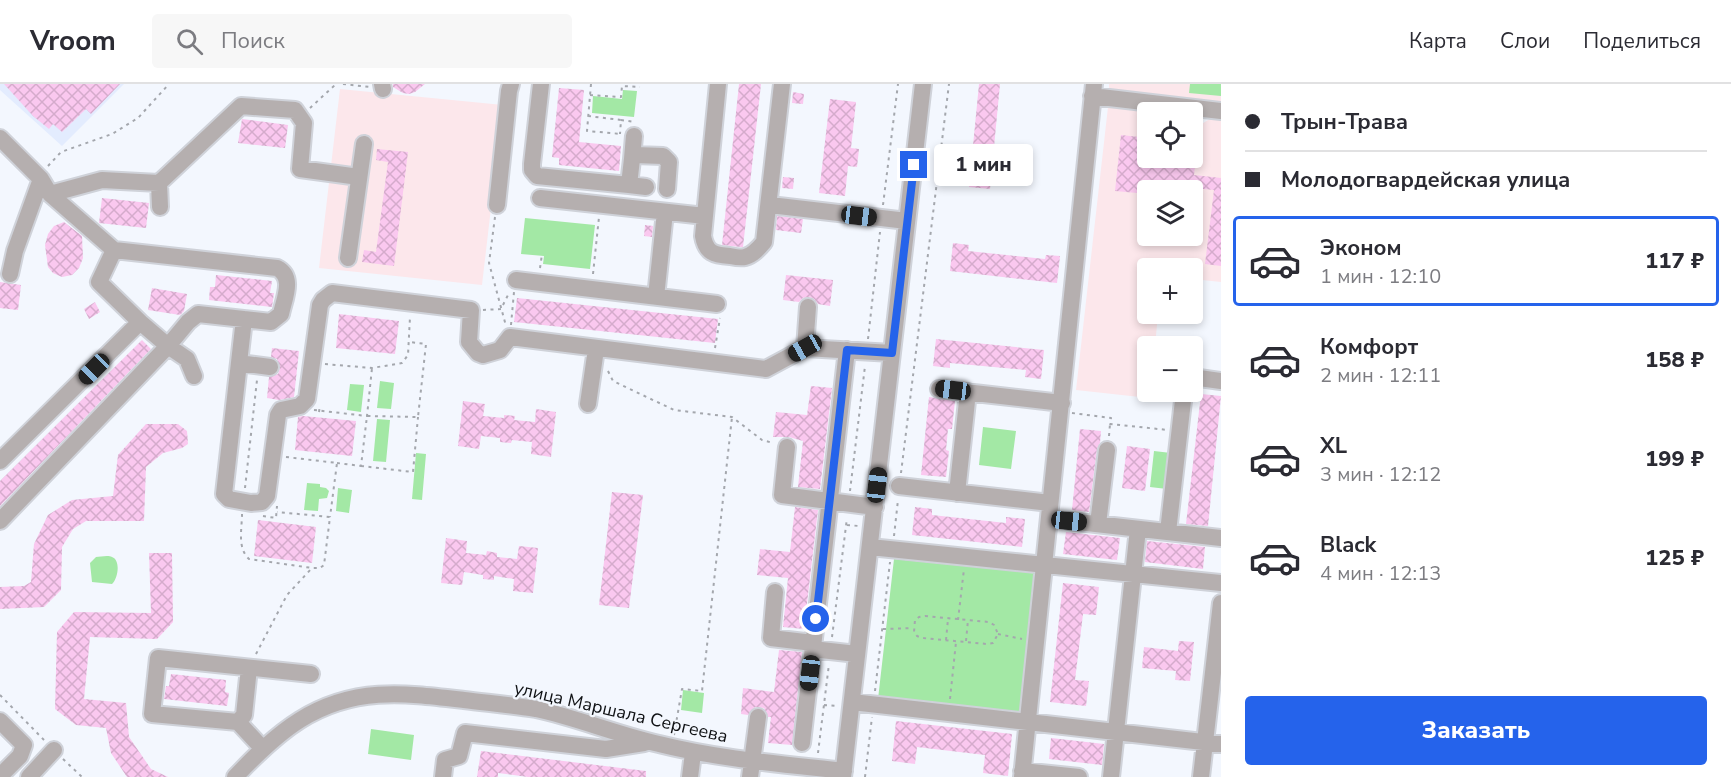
<!DOCTYPE html>
<html lang="ru">
<meta charset="utf-8">
<style>
body{margin:0;font-family:"Nunito Sans",sans-serif;background:#f7f7f7;color:#2b2b33;height:100vh;display:flex;flex-direction:column;font-size:22px;white-space:nowrap}
*{box-sizing:border-box;margin:0}
p{font-size:20px;color:#7c7c81}
.icon{flex:none;width:33px;height:33px;fill:none;stroke:currentColor;stroke-width:2;stroke-linecap:round;stroke-linejoin:round}
.map{position:relative;flex:1;overflow:hidden}
.details{display:flex;flex-direction:column;background:#fff;width:510px}
.details>*{flex:none}
.banner{display:grid;align-content:center;height:132px;padding:0 24px;background:#fff}
.fabs{position:absolute;left:1137px;top:18px;display:grid;gap:12px}
.fabs a{display:grid;place-items:center;width:66px;height:66px;border-radius:6px;background:#fff;box-shadow:0 3px 9px #0003;font-size:30px}
.end{position:absolute;width:27px;height:27px;margin:-14px;border:8px solid #2563eb;background:#fff;box-shadow:0 0 0 3px #fff}
.from{border-radius:50%}
.bubble{position:absolute;height:42px;border-radius:6px;background:#fff;box-shadow:0 3px 9px #0003;font-size:20px;font-weight:800;line-height:42px;text-align:center}
.car{position:absolute;width:18px;height:36px;margin:-18px -9px;border-radius:8px;box-shadow:0 0 4px 2px #0007;background:linear-gradient(#222 24%,#8ab4d8 0 40%,#222 0 76%,#8ab4d8 0 86%,#222 0)}
.banner b{display:flex;align-items:center;gap:21px;height:57px;font-size:22px}
.banner b+b{border-top:2px solid #e1e1e2}
.banner i{width:15px;height:15px;background:#2b2b33}
ul{padding:0;list-style:none}
li{display:flex;align-items:center;gap:18px;height:90px;margin:0 12px 9px;padding:0 12px;border:3px solid transparent;border-radius:6px}
li div{flex:1}
li b{display:block;font-size:22px}
li em{font-style:normal;font-weight:800}
li.active{border-color:#2563eb}
li>.icon{width:54px;height:54px;stroke-width:1.5}
.primary-button{display:flex;gap:12px;margin-top:auto;padding:12px 24px}
.primary-button a{flex:1;height:69px;border-radius:6px;background:#2563eb;color:#fff;font-size:24px;font-weight:800;line-height:69px;text-align:center}
header{display:flex;align-items:center;gap:36px;box-sizing:border-box;height:84px;padding:0 30px;background:#fff;border-bottom:2px solid #e1e1e2}
header strong{font-size:28px}
nav{display:flex;gap:33px;margin-inline-start:auto;font-size:21px}
.search{width:420px;height:54px;background:#f7f7f7;display:flex;align-items:center;gap:15px;box-sizing:border-box;padding:0 21px;border-radius:6px;color:#7c7c81;font-size:22px}
main{display:flex;flex:1;min-height:0}
.map>svg:first-child{display:block}
.built{fill:#e3ecfe}
.education{fill:#fce7eb;fill-rule:evenodd}
.green{fill:#a3e8a5}
.building{fill:url(#building-cross-hatch)}
.lines{fill:none;stroke-linecap:round;stroke-linejoin:round}
.minor-casing{stroke:#cfd2d9;stroke-width:20}
.path{stroke:#a4a7ad;stroke-width:2;stroke-dasharray:3 4.5;stroke-linecap:butt}
.minor{stroke:#b5afaf;stroke-width:16}
.route{stroke:#2563eb;stroke-width:8}
.labels{text-anchor:middle;stroke-width:4.5;stroke-linejoin:round;paint-order:stroke}
.street-label{font-size:18px;fill:#0f1114;stroke:#f3f7fe}
</style>
<header>
<strong>Vroom</strong>
<div class="search"><svg class="icon" aria-label="search" viewBox="0 0 24 24"><circle cx="10" cy="10" r="6"/><path d="M15 15l6 6"/></svg>Поиск</div>
<nav><a>Карта</a><a>Слои</a><a>Поделиться</a></nav>
</header>
<main>
<div class="map">
<svg width="1221" height="693" viewBox="0 0 1221 693">
<defs>
<pattern id="building-cross-hatch" width="8" height="8" patternUnits="userSpaceOnUse" patternTransform="scale(1.5)"><rect width="8" height="8" fill="#fac8ef"/><path d="M0 0l8 8M0 8l8-8" fill="none" stroke="#d5abcc"/></pattern>
</defs>
<rect width="100%" height="100%" fill="#f3f7fe"/>
<path class="built" d="M0,0H124L62,62L0,6Z"/>
<path class="education" d="M1109,0H1221V18L1109,6Z
M340,5L503,21L482,201L319,184Z
M1108,23L1157,28H1148V74H1192L1193,38L1200,41L1213,33L1221,34V198L1193,195L1192,184H1148V230H1158L1155,262H1148L1149,314L1076,306ZM1148,106H1192V152H1148Z"/>
<path class="green" d="M1190,0H1221V12L1189,9Z
M623,6L637,7L634,33L592,29L593,12L622,15Z
M525,134L595,141L590,185L543,180L544,172L521,170Z
M380,297L394,299L391,325L377,324Z
M350,300L364,301L361,328L347,326Z
M377,335L390,336L386,378L373,377Z
M983,343L1016,347L1011,385L979,381Z
M1154,367L1171,369L1167,405L1150,403Z
M416,369L426,370L422,416L412,415Z
M307,399L320,400V403L326,404L329,407L327,414L319,415L318,427L304,426Z
M338,404L352,406L349,429L336,427Z
M96,473C100,473 108,471 112,473C121,476 118,495 112,500L92,498L90,479Z
M894,475L1037,489L1022,631L878,615Z
M683,606L704,609L702,629L681,626Z
M371,645L414,651L411,676L368,670Z"/>
<path class="building" d="M4,0H120L91,30L86,25L62,48L53,40L49,45L33,32Z
M393,0H425L415,8L409,10L403,9L393,3Z
M739,0H761L743,163H741L722,161Z
M979,0H1000L990,105L969,103Z
M559,4L584,6L579,58L621,62L619,87L559,81V74L552,73Z
M793,8L804,10L803,20L792,19Z
M830,15L856,18L851,64L859,65L857,83L848,82L845,112L819,109Z
M242,35L288,41L285,64L238,59Z
M1121,51L1148,54V74H1196L1194,91L1221,94V182L1205,180L1214,106L1193,104V106H1148V110L1115,107Z
M377,65L408,68L394,182L362,178L364,166L376,168L388,78L376,76Z
M783,93L794,94L793,105L782,104Z
M102,114L149,119L146,144L99,139Z
M777,132L803,135L801,149L776,146Z
M64,138L82,152L83,174L79,184L72,191L62,193L53,189L48,183L45,161L48,150L54,142Z
M645,141L653,142L652,153L644,152Z
M953,159L969,161L968,167L1045,175L1046,171L1060,172L1057,199L950,187Z
M216,191L272,197L270,209H274L272,223L209,216L210,203H215Z
M786,191L833,196L830,222L818,220L814,215L809,213L803,214L799,218L783,216Z
M0,198L21,201L18,226L0,224Z
M152,204L187,210L184,227L180,231L148,226Z
M517,214L718,235L715,259L514,238Z
M95,218L100,228L89,235L84,225Z
M339,230L399,237L395,270L336,264Z
M936,255L1044,266L1041,295L1025,293L1026,286L950,279V284L933,282Z
M142,256L151,265L0,422V397Z
M272,264L299,267L294,313L279,316L267,314L269,293L278,290L280,284L277,275L271,273Z
M811,302L832,304L820,405L798,403L803,357L789,353H773L776,328L807,331Z
M1201,310L1221,312L1208,442L1186,440Z
M929,313L955,317L952,345H948L946,366L949,367L946,393L921,391Z
M463,317L485,320L483,332L504,334V331L515,332L514,336L535,338L536,325L556,328L551,373L531,370L532,358L512,356L511,359L500,358V354L481,352L479,365L458,362Z
M303,332L356,337L352,372L295,366L298,333Z
M146,340H178L187,347L188,360L182,364L163,369L146,383L144,437H86L73,445L62,463L61,506L44,523L0,525V503L24,502L31,498L34,460L48,431L72,416L113,412L118,371Z
M1080,345L1101,347L1100,359L1097,365L1089,428L1072,426Z
M1127,362L1150,365L1145,407L1122,404Z
M612,408L643,411L629,524L599,521Z
M795,423L818,426L804,545L783,543L788,494L757,491L760,465L790,468Z
M915,423L932,425V431L1006,439V433L1025,435L1022,463L912,451Z
M258,436L316,443L312,479L254,472Z
M1066,448L1120,454L1117,476L1063,470Z
M446,454L467,457L466,469L486,471L487,467L497,469V473L517,475L519,462L538,464L533,509L513,507L514,495L494,492V496L483,495V491L464,488L462,501L441,499Z
M1147,457L1205,463L1203,485L1145,478Z
M149,469H172L173,538L157,555L90,553L84,615L126,619L129,653L151,685L168,693H127L111,669L106,644L76,641L55,625L57,548L74,528L151,529Z
M1063,499L1099,503L1096,531L1083,530L1075,596L1089,597L1086,622L1050,618Z
M1179,557L1194,558L1190,597L1175,596L1176,587L1142,584L1144,563L1178,567Z
M779,566L802,568L792,661L768,659L771,633H768L764,624L755,623L748,631L741,630L743,604L774,608Z
M171,590L226,596L225,608L229,609L227,622L164,615L166,602H169Z
M896,637L1012,650L1008,692L983,689L985,671L917,663L915,680L892,677Z
M1051,654L1104,660L1102,681L1049,675Z
M481,667L646,687V693H528L498,689V693H477Z"/>
<g class="lines">
<defs>
<path id="minor" d="M382,0L383,5
M541,0L532,80V86L537,92L629,101L632,75L635,71L663,72L669,78L667,105
M718,0L703,152C706,169 714,171 730,172C735,173 741,174 745,173C753,171 759,164 764,158L782,0
M1092,12L1221,27
M0,54L41,95L50,110L114,166L99,198L140,238L168,262L0,437
M632,75L634,52
M159,99L160,123
M629,101L646,103
M50,110L102,96L159,99L241,22L295,26L304,39L300,85L359,93
M540,114L705,132
M497,121L509,7L511,0
M770,121L907,137
M114,166L277,184C295,193 284,215 281,230L271,238L198,230L188,238L168,262L187,275L194,292
M348,174L364,60
M10,190L15,167L41,95
M516,196L717,220
M656,213L665,128
M244,235L224,410L229,415L251,419L262,418L267,412L278,331L281,326L300,322L307,315L320,221L323,216L332,209L471,226L469,258L478,269L483,271L500,266L510,253L766,285L805,264L892,269
M805,264L808,223
M239,279L270,283
M1192,293L1221,297
M939,305L1062,319
M588,320L596,265
M787,363L782,411L875,423
M0,377L140,238
M899,402L1050,419
M957,409L968,308
M1069,437L1221,454
M1098,440L1107,366
M1168,448L1184,308
M870,463L1221,499
M775,508L771,554L813,559
M812,565L857,570
M249,584L244,631L238,638L152,630L158,574L311,590
M852,618L1221,660
M0,637L24,661L20,672L0,692
M238,638L263,665
M802,659L847,266
M1022,687L1079,693
M29,693L54,666
M235,693C255,672 276,651 300,636C354,602 405,609 464,616C488,619 512,621 536,625C578,634 618,651 659,660C719,675 782,680 844,687
M443,693L445,676L459,672L465,649L606,665L644,659
M690,693L693,669
M750,693L758,633
M843,693L923,0
M1022,693L1094,0
M1111,693L1138,445
M1201,693L1221,519"/>
</defs>
<use href="#minor" class="minor-casing"/>
<path class="path" d="M343,0L370,3
M591,0L587,47L622,50
M590,11L621,13L622,2L640,3
M310,24L336,0
M588,32L621,36L620,50
M621,36L635,38
M48,82L61,68L112,50L138,34L169,0
M883,121L898,0
M495,133L489,179L506,242
M540,184L542,170
M593,190L599,133
M483,226L501,225L509,209
M511,241L514,208
M868,255L880,148
M715,264L720,234
M325,280L372,284L402,279L408,271L410,233
M608,287L613,297L674,326L732,333L762,356L773,359
M314,326L367,332L372,284
M319,328L320,321
M1072,329L1111,334L1110,340L1168,346
M1109,352L1110,340
M286,373L337,379L330,433
M337,379L361,382L367,332L418,333L426,260L409,258
M361,382L413,388L418,333
M901,389L949,0
M245,404L257,296
M850,407L865,282
M242,430C242,445 237,464 249,475L312,484H320L324,481L330,433L277,428
M263,432L276,434L277,422
M847,441L859,442
M894,452L898,416
M925,532L989,538L994,541L998,550L993,559L987,560L922,554L917,552L914,548L915,536L919,533Z
M958,536L964,485
M883,545L913,544
M998,550L1022,555
M832,553L847,434
M946,556L948,535
M966,557L968,536
M256,570L287,511L312,484
M875,607L890,478
M0,611L44,656
M950,615L956,558
M824,621L837,622
M674,651L682,605L702,607L732,333
M818,669L829,580
M63,675L82,693
M865,693L872,633"/>
<use href="#minor" class="minor"/>
</g>
<g class="lines">
<path class="route" d="M816,535L847,266L892,269L914,81"/>
</g>
<g class="labels">
<g class="street-label">
<text transform="translate(621 628) rotate(13)" y="6">улица Маршала Сергеева</text>
</g>
</g>
</svg>
<div class="fabs">
<a><svg class="icon" aria-label="locate" viewBox="0 0 24 24"><circle cx="12" cy="12" r="6"/><path d="M12 2v4M12 18v4M2 12h4M18 12h4"/></svg></a>
<a><svg class="icon" aria-label="layers" viewBox="0 0 24 24"><path d="M12 4l9 5-9 5-9-5zM3 14l9 5 9-5"/></svg></a>
<a>+</a>
<a>−</a>
</div>
<i class="end from" style="left:816px;top:535px"></i>
<i class="end" style="left:914px;top:81px"></i>
<div class="bubble" style="left:934px;top:60px;width:99px">1 мин</div>
<i class="car" style="left:859px;top:132px;rotate:97deg"></i>
<i class="car" style="left:805px;top:264px;rotate:241deg"></i>
<i class="car" style="left:94px;top:285px;rotate:225deg"></i>
<i class="car" style="left:953px;top:306px;rotate:277deg"></i>
<i class="car" style="left:877px;top:401px;rotate:7deg"></i>
<i class="car" style="left:1069px;top:437px;rotate:96deg"></i>
<i class="car" style="left:810px;top:589px;rotate:187deg"></i>
</div>
<section class="details">
<div class="banner">
<b><i class="from"></i>Трын-Трава</b>
<b><i></i>Молодогвардейская улица</b>
</div>
<ul>
<li class="active"><svg class="icon" aria-label="car" viewBox="0 0 24 24"><path d="M5 17H2v-5l4-1 3-4h7l3 4 3 1v5h-3M9 17h6M6 11h13"/><circle cx="7" cy="17" r="2"/><circle cx="17" cy="17" r="2"/></svg><div><b>Эконом</b><p>1 мин · 12:10</p></div><em>117 ₽</em></li>
<li><svg class="icon" aria-label="car" viewBox="0 0 24 24"><path d="M5 17H2v-5l4-1 3-4h7l3 4 3 1v5h-3M9 17h6M6 11h13"/><circle cx="7" cy="17" r="2"/><circle cx="17" cy="17" r="2"/></svg><div><b>Комфорт</b><p>2 мин · 12:11</p></div><em>158 ₽</em></li>
<li><svg class="icon" aria-label="car" viewBox="0 0 24 24"><path d="M5 17H2v-5l4-1 3-4h7l3 4 3 1v5h-3M9 17h6M6 11h13"/><circle cx="7" cy="17" r="2"/><circle cx="17" cy="17" r="2"/></svg><div><b>XL</b><p>3 мин · 12:12</p></div><em>199 ₽</em></li>
<li><svg class="icon" aria-label="car" viewBox="0 0 24 24"><path d="M5 17H2v-5l4-1 3-4h7l3 4 3 1v5h-3M9 17h6M6 11h13"/><circle cx="7" cy="17" r="2"/><circle cx="17" cy="17" r="2"/></svg><div><b>Black</b><p>4 мин · 12:13</p></div><em>125 ₽</em></li>
</ul>
<div class="primary-button"><a>Заказать</a></div>
</section>
</main>
